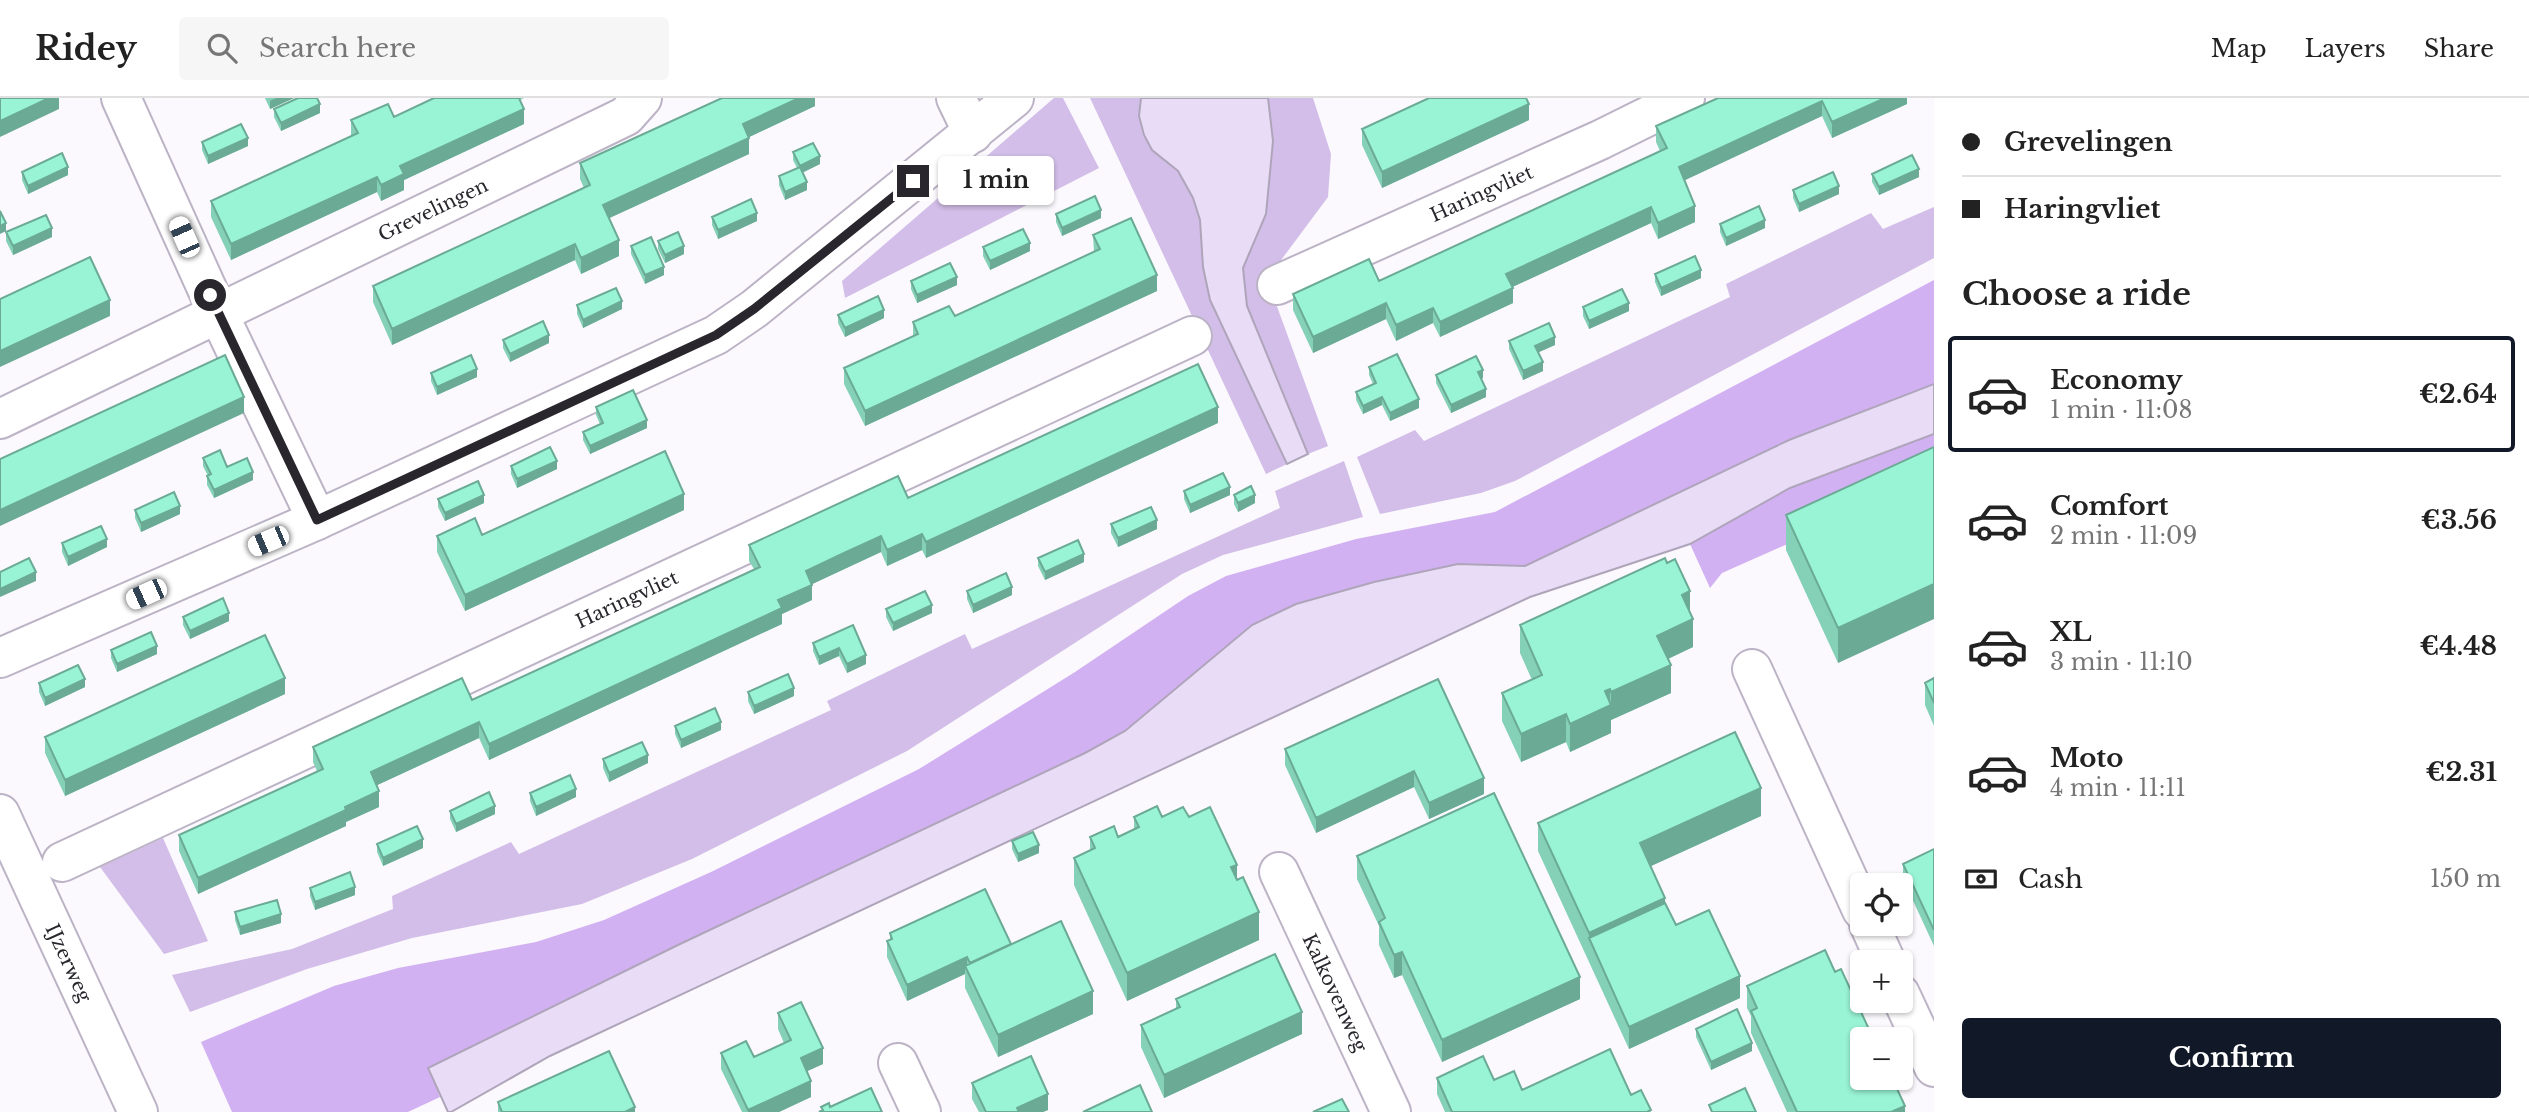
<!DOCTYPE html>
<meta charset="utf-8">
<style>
body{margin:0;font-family:"Libre Baskerville",serif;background:#f6f6f6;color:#222;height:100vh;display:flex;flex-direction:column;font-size:26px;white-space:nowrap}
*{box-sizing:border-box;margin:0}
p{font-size:23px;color:#767676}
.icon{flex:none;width:38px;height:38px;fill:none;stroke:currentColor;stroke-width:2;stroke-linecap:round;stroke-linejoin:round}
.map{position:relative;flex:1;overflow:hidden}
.sheet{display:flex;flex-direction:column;background:#fff;width:595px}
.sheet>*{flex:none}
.guide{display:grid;align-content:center;height:154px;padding:0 28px;background:#fff}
.controls{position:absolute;left:1850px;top:775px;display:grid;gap:14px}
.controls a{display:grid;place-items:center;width:63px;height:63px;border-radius:7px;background:#fff;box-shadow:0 2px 5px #0004;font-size:35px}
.end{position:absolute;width:32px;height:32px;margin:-16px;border:9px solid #29262d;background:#fff;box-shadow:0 0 0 4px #fff}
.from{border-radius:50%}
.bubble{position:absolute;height:49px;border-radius:7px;background:#fff;box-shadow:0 2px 5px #0004;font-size:23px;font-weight:800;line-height:49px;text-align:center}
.car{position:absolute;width:21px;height:42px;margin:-21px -10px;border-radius:9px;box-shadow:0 0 5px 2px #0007;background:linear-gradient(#fff 24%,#345 0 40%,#fff 0 76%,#345 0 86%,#fff 0)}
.guide b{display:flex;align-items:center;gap:24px;height:66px;font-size:26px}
.guide b+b{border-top:2px solid #e0e0e0}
.guide i{width:18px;height:18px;background:#222}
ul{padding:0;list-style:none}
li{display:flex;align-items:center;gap:21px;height:116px;margin:0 14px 10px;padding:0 14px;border:4px solid transparent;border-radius:7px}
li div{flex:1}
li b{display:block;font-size:26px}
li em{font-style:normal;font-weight:800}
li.active{border-color:#111827}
li>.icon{width:63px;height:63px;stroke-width:1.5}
h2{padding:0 28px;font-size:32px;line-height:84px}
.pay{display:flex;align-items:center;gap:18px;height:77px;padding:0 28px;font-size:26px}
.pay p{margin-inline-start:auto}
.button{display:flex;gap:14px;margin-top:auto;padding:14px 28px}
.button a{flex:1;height:80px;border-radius:7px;background:#111827;color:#fff;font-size:28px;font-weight:800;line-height:80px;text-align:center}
header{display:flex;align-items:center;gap:42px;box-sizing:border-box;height:98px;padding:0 35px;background:#fff;border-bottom:2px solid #e0e0e0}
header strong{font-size:33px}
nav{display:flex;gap:38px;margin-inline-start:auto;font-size:24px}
.search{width:490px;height:63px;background:#f6f6f6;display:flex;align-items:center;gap:18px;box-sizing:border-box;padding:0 24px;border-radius:7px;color:#767676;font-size:26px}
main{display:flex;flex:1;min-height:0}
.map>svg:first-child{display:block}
.green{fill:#d2bee8}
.forest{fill:#d2b1f3}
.water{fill:#e9dcf7;stroke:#afa5ba;stroke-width:2}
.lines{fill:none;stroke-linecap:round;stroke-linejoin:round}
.minor-casing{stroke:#bcb3c6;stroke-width:42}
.minor{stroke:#fff;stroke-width:38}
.wall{fill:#84d1b7}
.shaded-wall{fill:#6baa95}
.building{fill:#99f3d5;stroke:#6baa95;stroke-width:2}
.route{stroke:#29262d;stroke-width:9}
.labels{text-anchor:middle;stroke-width:5;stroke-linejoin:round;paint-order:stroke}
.street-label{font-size:19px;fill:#29262d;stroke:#fff}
</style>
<header>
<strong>Ridey</strong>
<div class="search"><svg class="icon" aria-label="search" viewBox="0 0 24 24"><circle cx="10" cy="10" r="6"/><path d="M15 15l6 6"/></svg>Search here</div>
<nav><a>Map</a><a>Layers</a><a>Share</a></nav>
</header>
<main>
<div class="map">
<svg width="1934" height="1014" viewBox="0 0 1934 1014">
<rect width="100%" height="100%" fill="#fbf9fd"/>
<path class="green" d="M1054,0H1063L1099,70L845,200L842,183Z
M1090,0H1141L1139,18L1144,37L1152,52L1178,73L1193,100L1200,122L1203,169L1261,312L1287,366L1266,376Z
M1268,0H1313L1331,56L1328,99L1267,181L1328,348L1308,356L1247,208L1243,170L1266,116L1273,43Z
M1934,109V160L1515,383L1481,395L1380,416L1357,359L1415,332L1424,343L1730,199L1726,186L1871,115L1883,131Z
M1344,363L1363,419L1223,457L1182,476L907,653L692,761L582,806L412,840L307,871L190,914L172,877L292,851L393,811L392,798L511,744L519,756L831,612L827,603L965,536L972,551L1280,410L1275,393Z
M163,740L208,843L164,856L100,769Z"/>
<path class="forest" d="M1934,182V286L1789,342L1525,468L1458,466L1374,484L1296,506L1252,527L1125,634L1085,655L680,846L429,970L440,999L408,1014H232L201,944L334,888L398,870L536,844L604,822L711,774L919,671L1075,574L1188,498L1226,478L1356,441L1495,414Z
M1934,336V381L1722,475L1710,490L1690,446L1790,390Z"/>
<path class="water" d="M1141,0H1268L1273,43L1266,116L1243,170L1247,208L1308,356L1287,366L1210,202L1203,169L1200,122L1193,100L1178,73L1152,52L1144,37L1139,18Z
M1934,286V336L1790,390L1690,446L1530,499L550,958L451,1014H448L428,970L680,846L1085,655L1125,633L1252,527L1296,506L1374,484L1458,466L1525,468L1789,342Z"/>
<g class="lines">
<defs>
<g id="minor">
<path d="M121,0L218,215L317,422"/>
<path d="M956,0L973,35"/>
<path id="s1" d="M1277,187L1600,42L1685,0"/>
<path id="s2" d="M0,321L626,18L642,0"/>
<path d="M0,560L317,422L716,237L754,211L1014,0"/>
<path d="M1752,571L1862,812"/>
<path id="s3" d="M0,716L138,1014"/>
<path id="s4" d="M62,764L1192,238"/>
<path id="s5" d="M1279,774L1391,1014"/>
<path d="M1869,826L1886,864"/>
<path d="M1900,896L1934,969"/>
<path d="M898,965L921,1014"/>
</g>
</defs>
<use href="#minor" class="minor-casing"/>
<use href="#minor" class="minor"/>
</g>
<path class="wall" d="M265,0H294L270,11Z
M434,0H524L520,2L524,26L404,82V92L381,103L377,94L231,162L211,119V103L351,38V22L394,19Z
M719,0H815V8L749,39V56L609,120L619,158L581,176L575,162L392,247L373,204V188L584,90L580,81V65L720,1Z
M1718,0H1907V6L1832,40L1822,18L1684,82L1695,124L1658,141L1651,125L1512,189L1513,205L1440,239L1433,225L1396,243L1386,221L1313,255L1293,212V196L1379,183L1660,53L1656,44V28Z
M274,11L320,15L281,33L274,19Z
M1529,22L1382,90L1362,47V31Z
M202,44L248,48L208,66L202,52Z
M793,54L820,66L803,74L807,92L785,102L779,87V78L797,70L793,62Z
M22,74L68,77L28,96L22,82Z
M1872,76L1919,79L1879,97L1872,84Z
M1793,92L1839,96L1799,114L1793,100Z
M1056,116L1101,120L1062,138L1056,124Z
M712,119L757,123L718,141L712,127Z
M1720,126L1765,130L1726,148L1720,134Z
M6,134L52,139L13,157L6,143Z
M1093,137L1157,193L865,328L844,286V270L913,238V224L955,218L1094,154Z
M658,143L684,156L665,165L658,151Z
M631,148L664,177L645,186L631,156Z
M983,149L1030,153L990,172L983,158Z
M1655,176L1701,180L1661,198L1655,184Z
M911,183L957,187L917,205L911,191Z
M577,207L622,211L583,230L577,216Z
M1583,209L1629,213L1589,231L1583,218Z
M838,217L884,220L845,239L838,225Z
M503,242L549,245L510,264L503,250Z
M1509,243L1555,247L1538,254L1543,273L1523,282L1509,251Z
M1369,269L1419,310L1390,323L1382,307L1363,316L1356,302V294L1373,286L1369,277Z
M431,275L477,279L437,297L431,283Z
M1436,277L1483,280L1481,281L1486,299L1451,315L1436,285Z
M596,309L647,330L590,356L583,342V334L600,326L596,317Z
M1218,325L926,460L922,452L887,468L881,454L844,471L812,486V502L782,516V526L489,662L479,640L377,687L379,709L346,724V728L198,796L179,753V737L317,673L313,664V649L472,602L754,471L749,463V447L908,400Z
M1934,349L1838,565L1786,452V417Z
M203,360L227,369L253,382L214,400L207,387V378H208L203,368Z
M511,368L557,371L517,390L511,376Z
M1184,393L1230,397L1190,415L1184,401Z
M1234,397L1255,405L1238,414L1234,406Z
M438,401L484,405L445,423L438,409Z
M135,412L180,416L141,434L135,420Z
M684,412L465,513L437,454V438L482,437Z
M1111,426L1157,431L1118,449L1111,435Z
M62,445L107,449L68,468L62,454Z
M1038,460L1084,464L1045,482L1038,468Z
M967,493L1012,497L973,515L967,501Z
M886,511L932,515L893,533L886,519Z
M1690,515L1693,549L1668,561L1671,595L1611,622V635L1570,654L1566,644L1521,664L1502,623V595L1532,582L1520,555V527Z
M183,519L229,523L190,541L183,527Z
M853,527L866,566L847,575L839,558L819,567L813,553V545Z
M111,552L157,556L117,574L111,560Z
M1934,580V628L1925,607V585Z
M1438,581L1484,696L1429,721L1414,689L1316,735L1285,667V651Z
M39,585L85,589L45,608L39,594Z
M748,594L794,598L754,616L748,603Z
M285,596L65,698L45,655V639Z
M675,628L721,632L681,650L675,636Z
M603,661L648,665L609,684L603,670Z
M530,695L576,699L536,718L530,703Z
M450,713L495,716L456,734L450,721Z
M1761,718L1651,768L1665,805L1676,827L1740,900L1629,951L1538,753V725Z
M1134,719H1189L1237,767V782L1259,842L1127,903L1074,787V760L1090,752V739H1118L1134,731Z
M1012,743L1039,755L1018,764L1012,751Z
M377,746L423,750L383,768L377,754Z
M1934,751V848L1903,781V766Z
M1357,758L1580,901L1442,964L1402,877L1394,880L1379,847V828L1357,781Z
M310,790L355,797L315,812L310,798Z
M235,814L281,825L240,837L235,822Z
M890,835L1011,846L1093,916L998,959L965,890V876L907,903L887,859V843L890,842Z
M1747,888L1905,1014H1787L1751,935V918L1747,910Z
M1176,901L1302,936L1164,1000L1141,949V927L1176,911Z
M778,915L823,966L807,973L811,999L779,1014H742L721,971V955L754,959L784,945L778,931Z
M1696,931L1752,953L1711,972L1696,939Z
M1437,980L1494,982L1522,992L1631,997L1651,1014H1445L1437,996Z
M972,985L1048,1012L1043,1014H979L972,1001Z
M498,1004L635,1014H498Z"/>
<path class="shaded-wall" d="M49,0H59V11L0,39V23Z
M276,0H294L270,11V3Z
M799,0H815V8L743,42V26Z
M1885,0H1907V6L1832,40V24Z
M1822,3V18L1679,85V69Z
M320,6V15L281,33V25Z
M1529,6V22L1382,90V74Z
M524,11V26L404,82V92L381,103V87L400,68Z
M248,40V48L208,66V58Z
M749,40V56L603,123V107Z
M820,58V66L800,76V68Z
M68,69V77L28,96V88Z
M1919,71V79L1879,97V89Z
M377,79V94L231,162V146Z
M807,84V92L785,102V94Z
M1839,88V96L1799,114V106Z
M1695,108V124L1658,141V125Z
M1651,109V125L1506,192V176Z
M1101,112V120L1062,138V130Z
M757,115V123L718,141V132Z
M1765,122V130L1726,148V140Z
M6,125V133L0,136V128Z
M52,130V139L13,157V148Z
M619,142V158L581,176V160Z
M1030,145V153L990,172V163Z
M575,146V162L392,247V231Z
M684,148V156L665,165V157Z
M664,169V177L645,186V177Z
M1701,172V180L1661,198V190Z
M1157,177V193L865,328V313Z
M957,179V187L917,205V197Z
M1513,190V205L1440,239V224Z
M110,202V218L0,269V253Z
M622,203V211L583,230V222Z
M1386,205V221L1313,255V239Z
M1629,205V213L1589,231V223Z
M1433,210V225L1396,243V227Z
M884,212V220L845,239V230Z
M549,237V245L510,264V256Z
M1555,239V247L1535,256V248Z
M1543,264V273L1523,282V273Z
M477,271V279L437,297V289Z
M1483,272V280L1478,282V274Z
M1486,291V299L1451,315V307Z
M244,299V315L0,428V412Z
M1382,299V307L1363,316V308Z
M1419,301V310L1390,323V315Z
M1218,309V325L926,460V444Z
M647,322V330L590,356V348Z
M557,363V371L517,390V381Z
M253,374V382L214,400V392Z
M1230,389V397L1190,415V407Z
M684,396V412L465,513V497Z
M484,397V405L445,423V415Z
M1255,397V405L1238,414V405Z
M180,408V416L141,434V425Z
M1157,422V431L1118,449V440Z
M922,436V452L887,468V452Z
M881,438V454L806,489V473Z
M107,441V449L68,468V459Z
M1084,456V464L1045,482V474Z
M36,474V483L0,499V491Z
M1934,486V521L1838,565V530Z
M812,487V502L782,516V526L489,662V646L778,502Z
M1012,489V497L973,515V507Z
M1690,493V521L1682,497Z
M932,507V515L893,533V525Z
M229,515V523L190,541V533Z
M1693,521V549L1657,566V538Z
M157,548V556L117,574V566Z
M839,550V558L819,567V559Z
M866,557V566L847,575V566Z
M1671,567V595L1611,622V635L1570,654V626L1605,593L1610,591V607H1611V594Z
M285,580V596L65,698V682Z
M85,581V589L45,608V600Z
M794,590V598L754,616V608Z
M1566,616V644L1521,664V636Z
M479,624V640L371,690V674Z
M721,624V632L681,650V642Z
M648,657V665L609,684V675Z
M1414,673V689L1316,735V720Z
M1484,680V696L1429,721V705Z
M1761,690V718L1640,773V745Z
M576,691V699L536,718V709Z
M379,693V709L346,724V728L198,796V780Z
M495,708V716L456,734V726Z
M423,741V750L383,768V760Z
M1039,747V755L1018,764V756Z
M1237,767V795L1231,769Z
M355,789V797L315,812V804Z
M1665,800V828L1589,840V835Z
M1259,814V842L1127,903V875Z
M281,816V825L240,837V829Z
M1402,854V877L1394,880V857Z
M967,859V872L965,868V876L907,903V887Z
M1740,878V900L1629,951V929Z
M1580,879V901L1442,964V942Z
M1093,893V916L998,959V937Z
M1302,914V936L1164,1000V977Z
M1752,945V953L1711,972V964Z
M823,950V966L801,976V960Z
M811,983V999L779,1014H748V1012Z
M1048,996V1012L1043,1014H1017V1010Z
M1905,1008V1014H1891Z
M635,1009V1014H625Z"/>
<path class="building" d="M0,0H49L0,23Z
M298,0H317L320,6L281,25L274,11Z
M434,0H519L524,11L400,68L404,76L381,87L377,79L231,146L211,103L358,35L351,22L388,6L394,19Z
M722,0H799L743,26L749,40L603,107L619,142L581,160L575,146L392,231L373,188L590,87L580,65Z
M1429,0H1526L1529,6L1382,74L1362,31Z
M1718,0H1885L1832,24L1822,3L1679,69L1695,108L1658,125L1651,109L1506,176L1513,190L1440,224L1433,210L1396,227L1386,205L1313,239L1293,196L1369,161L1379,183L1667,50L1656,28Z
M241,26L248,40L208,58L202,44Z
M813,45L820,58L800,68L793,54Z
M62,55L68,69L28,88L22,74Z
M1912,57L1919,71L1879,89L1872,76Z
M800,69L807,84L785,94L779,78Z
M1833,74L1839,88L1799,106L1793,92Z
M1095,98L1101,112L1062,130L1056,116Z
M751,101L757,115L718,132L712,119Z
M1759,108L1765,122L1726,140L1720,126Z
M0,113L6,125L0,128Z
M46,117L52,130L13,148L6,134Z
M1131,120L1157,177L865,313L844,270L918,236L913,224L949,208L955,218L1100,151L1093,137Z
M1023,131L1030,145L990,163L983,149Z
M678,134L684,148L665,157L658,143Z
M651,139L664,169L645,177L631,148Z
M1695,158L1701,172L1661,190L1655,176Z
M90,159L110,202L0,253V201Z
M950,165L957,179L917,197L911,183Z
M616,190L622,203L583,222L577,207Z
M1622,191L1629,205L1589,223L1583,209Z
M878,198L884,212L845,230L838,217Z
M543,223L549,237L510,256L503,242Z
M1549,225L1555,239L1535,248L1543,264L1523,273L1509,243Z
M1397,256L1419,301L1390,315L1382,299L1363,308L1356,294L1376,285L1369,269Z
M225,257L244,299L0,412V361Z
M471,257L477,271L437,289L431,275Z
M1476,258L1483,272L1478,274L1486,291L1451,307L1436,277Z
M1198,266L1218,309L926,444L922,436L887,452L881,438L844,455L806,473L812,487L778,502L782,510L489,646L479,624L371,674L379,693L345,709L346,712L198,780L179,737L323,671L313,649L462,580L472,602L760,469L749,447L898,378L908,400Z
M633,292L647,322L590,348L583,334L603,325L596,309Z
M550,349L557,363L517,381L511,368Z
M1934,349V486L1838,530L1786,417Z
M220,352L227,369L247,360L253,374L214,392L207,378L211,376L203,360Z
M665,353L684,396L465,497L437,438L475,420L482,437Z
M1223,375L1230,389L1190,407L1184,393Z
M478,383L484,397L445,415L438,401Z
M1251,388L1255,397L1238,405L1234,397Z
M174,394L180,408L141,425L135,412Z
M1151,409L1157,422L1118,440L1111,426Z
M101,428L107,441L68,459L62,445Z
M1078,442L1084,456L1045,474L1038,460Z
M29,460L36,474L0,491V474Z
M1665,460L1667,465L1675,461L1690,493L1682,497L1693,521L1657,538L1671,567L1611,594L1610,591L1605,593L1611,607L1570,626L1566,616L1521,636L1502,595L1542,577L1520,527Z
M1006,475L1012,489L973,507L967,493Z
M925,493L932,507L893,525L886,511Z
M223,500L229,515L190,533L183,519Z
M853,527L866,557L847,566L839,550L819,559L813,545Z
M151,534L157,548L117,566L111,552Z
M265,537L285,580L65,682L45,639Z
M78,567L85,581L45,600L39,585Z
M788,576L794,590L754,608L748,594Z
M1934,580V605L1925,585Z
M1438,581L1484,680L1429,705L1414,673L1316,720L1285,651Z
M715,610L721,624L681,642L675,628Z
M1735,634L1761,690L1640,745L1665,800L1589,835L1538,725Z
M642,644L648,657L609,675L603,661Z
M570,677L576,691L536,709L530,695Z
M489,694L495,708L456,726L450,713Z
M1494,695L1580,879L1442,942L1402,854L1394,857L1379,824L1385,820L1357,758Z
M1157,708L1162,719L1183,709L1189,719L1210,709L1237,767L1231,769L1237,782L1243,779L1259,814L1127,875L1074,760L1095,750L1090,739L1114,728L1118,739L1139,729L1134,719Z
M417,728L423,741L383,760L377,746Z
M1033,734L1039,747L1018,756L1012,743Z
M1934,751V832L1903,766Z
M350,774L355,789L315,804L310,790Z
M985,791L1011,846L970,865L967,859L907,887L887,843L892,841L890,835Z
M277,802L281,816L240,829L235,814Z
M1665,805L1676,827L1709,812L1740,878L1629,929L1589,840Z
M1061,823L1093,893L998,937L965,868Z
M1825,852L1835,874L1841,871L1874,942H1862V980H1892L1905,1008L1891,1014H1797L1751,913L1757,910L1747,888Z
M1275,856L1302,914L1164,977L1141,927L1180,909L1176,901Z
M801,904L823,950L801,960L811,983L748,1012L721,955L746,943L754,959L791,942L778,915Z
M1737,911L1752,945L1711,964L1696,931Z
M1610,951L1631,997L1641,992L1651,1012L1647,1014H1452L1437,980L1483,958L1494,982L1514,973L1522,992Z
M609,953L635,1009L625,1014H502L498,1004Z
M1031,958L1048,996L1017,1010L1019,1014H986L972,985Z
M1140,987L1152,1014H1083Z
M871,990L882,1014H819L823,1012L821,1009L829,1005L830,1009Z
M1745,990L1756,1014H1712L1709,1007Z
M1342,1001L1349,1014H1313Z"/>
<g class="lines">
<path class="route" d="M210,197L317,422L716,237L754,211L913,83"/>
</g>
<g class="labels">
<g class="street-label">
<text dy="7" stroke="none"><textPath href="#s1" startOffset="224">Haringvliet</textPath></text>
<text dy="7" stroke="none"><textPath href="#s2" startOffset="481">Grevelingen</textPath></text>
<text dy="7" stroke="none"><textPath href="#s4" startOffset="623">Haringvliet</textPath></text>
<text dy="7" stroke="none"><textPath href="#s3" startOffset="164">IJzerweg</textPath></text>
<text dy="7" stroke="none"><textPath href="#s5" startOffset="133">Kalkovenweg</textPath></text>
</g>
</g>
</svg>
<div class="controls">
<a><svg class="icon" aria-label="locate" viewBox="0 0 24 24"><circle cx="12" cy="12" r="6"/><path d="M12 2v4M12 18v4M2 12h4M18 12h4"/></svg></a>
<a>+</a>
<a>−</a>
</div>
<i class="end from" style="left:210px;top:197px"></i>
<i class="end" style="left:913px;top:83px"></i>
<div class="bubble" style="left:938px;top:58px;width:116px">1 min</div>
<i class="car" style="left:184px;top:139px;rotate:336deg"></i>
<i class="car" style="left:268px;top:443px;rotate:247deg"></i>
<i class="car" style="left:146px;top:496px;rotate:246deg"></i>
</div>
<section class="sheet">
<div class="guide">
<b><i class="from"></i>Grevelingen</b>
<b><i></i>Haringvliet</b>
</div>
<h2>Choose a ride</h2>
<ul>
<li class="active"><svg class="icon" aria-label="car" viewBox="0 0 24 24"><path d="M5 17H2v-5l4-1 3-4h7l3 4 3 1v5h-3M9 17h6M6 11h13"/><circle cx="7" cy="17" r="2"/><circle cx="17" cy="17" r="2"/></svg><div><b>Economy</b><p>1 min · 11:08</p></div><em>€2.64</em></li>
<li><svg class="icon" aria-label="car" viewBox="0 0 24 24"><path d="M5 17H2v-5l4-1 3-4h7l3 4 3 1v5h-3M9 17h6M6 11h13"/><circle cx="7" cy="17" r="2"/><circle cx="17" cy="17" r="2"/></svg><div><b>Comfort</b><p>2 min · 11:09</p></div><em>€3.56</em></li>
<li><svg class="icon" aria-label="car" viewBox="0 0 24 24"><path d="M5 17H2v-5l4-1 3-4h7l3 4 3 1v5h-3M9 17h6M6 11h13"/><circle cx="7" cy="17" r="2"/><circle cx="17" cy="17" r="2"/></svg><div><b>XL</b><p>3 min · 11:10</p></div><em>€4.48</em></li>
<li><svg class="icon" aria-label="car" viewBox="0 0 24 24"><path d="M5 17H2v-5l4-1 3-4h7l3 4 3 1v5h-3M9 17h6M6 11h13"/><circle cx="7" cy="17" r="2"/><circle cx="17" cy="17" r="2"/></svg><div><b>Moto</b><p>4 min · 11:11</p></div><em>€2.31</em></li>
</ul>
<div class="pay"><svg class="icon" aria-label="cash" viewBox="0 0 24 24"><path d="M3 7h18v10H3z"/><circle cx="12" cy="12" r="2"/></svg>Cash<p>150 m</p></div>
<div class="button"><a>Confirm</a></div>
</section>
</main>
